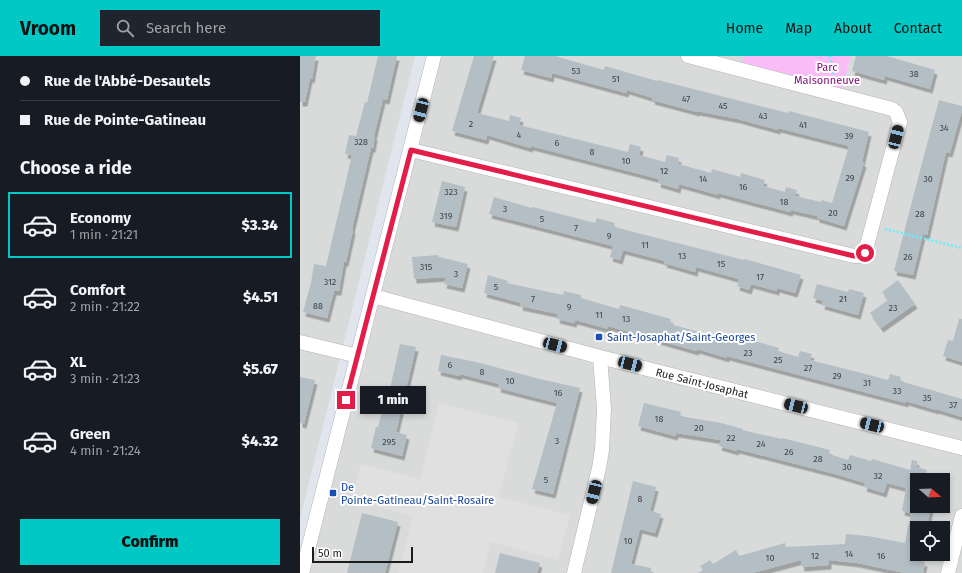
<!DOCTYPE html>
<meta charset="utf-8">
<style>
body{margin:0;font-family:"Fira Sans",sans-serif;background:#20242c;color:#f1f3f6;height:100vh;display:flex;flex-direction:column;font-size:15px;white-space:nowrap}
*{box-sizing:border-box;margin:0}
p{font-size:13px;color:#9ea1a6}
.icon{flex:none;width:22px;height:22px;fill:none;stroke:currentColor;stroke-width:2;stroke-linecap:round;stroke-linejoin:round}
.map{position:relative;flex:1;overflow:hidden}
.panel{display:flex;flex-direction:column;background:#171b24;width:300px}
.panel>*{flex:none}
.top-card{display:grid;align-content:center;height:88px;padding:0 20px;background:#171b24}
.needle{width:26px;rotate:109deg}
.fabs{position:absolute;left:610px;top:417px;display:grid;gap:8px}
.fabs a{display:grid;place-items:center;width:40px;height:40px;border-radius:0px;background:#171b24;box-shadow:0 2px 6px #0003;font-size:20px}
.scale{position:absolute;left:12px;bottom:10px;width:101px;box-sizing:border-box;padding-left:4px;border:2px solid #1c1c1c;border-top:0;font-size:11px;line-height:14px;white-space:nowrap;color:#1c1c1c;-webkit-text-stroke:3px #fff;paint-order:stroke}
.end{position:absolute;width:18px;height:18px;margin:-9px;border:5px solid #e11d48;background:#fff;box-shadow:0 0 0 2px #fff}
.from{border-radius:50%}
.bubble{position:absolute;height:28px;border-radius:0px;background:#171b24;box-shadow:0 2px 6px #0003;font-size:13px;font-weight:800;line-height:28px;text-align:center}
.car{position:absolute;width:12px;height:24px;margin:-12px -6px;border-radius:5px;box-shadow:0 0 3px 1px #0007;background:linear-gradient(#222 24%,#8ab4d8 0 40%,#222 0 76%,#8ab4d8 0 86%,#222 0)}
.top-card b{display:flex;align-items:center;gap:14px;height:38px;font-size:15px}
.top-card b+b{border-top:1px solid #363941}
.top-card i{width:10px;height:10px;background:#f1f3f6}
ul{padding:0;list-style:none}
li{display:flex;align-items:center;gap:12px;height:66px;margin:0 8px 6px;padding:0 12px;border:2px solid transparent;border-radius:0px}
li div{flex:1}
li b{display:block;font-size:15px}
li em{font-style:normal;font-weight:800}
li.selected{border-color:#00c8c5}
li>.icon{width:36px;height:36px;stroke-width:1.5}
h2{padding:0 20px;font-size:18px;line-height:48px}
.action{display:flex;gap:8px;margin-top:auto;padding:8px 20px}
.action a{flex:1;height:46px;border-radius:0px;background:#00c8c5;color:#111;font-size:16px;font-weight:800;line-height:46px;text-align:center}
header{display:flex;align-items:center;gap:24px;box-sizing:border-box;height:56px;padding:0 20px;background:#00c8c5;color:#111}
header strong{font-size:19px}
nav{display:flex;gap:22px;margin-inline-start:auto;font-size:14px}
.search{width:280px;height:36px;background:#20242c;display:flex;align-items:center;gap:10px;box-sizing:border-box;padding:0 14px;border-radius:0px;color:#9ea1a6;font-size:15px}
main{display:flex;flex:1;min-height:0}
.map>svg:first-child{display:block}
.residential{fill:#d9dada;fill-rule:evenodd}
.park{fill:#fabcf6}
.parking{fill:#e0e0e0}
.building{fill:#b4bec5;filter:url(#shadow)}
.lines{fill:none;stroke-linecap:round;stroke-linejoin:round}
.street-casing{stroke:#b5b5b5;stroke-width:15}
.path{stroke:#63effc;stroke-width:2.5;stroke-dasharray:2 2;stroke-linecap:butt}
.street{stroke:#fff;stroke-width:14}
.route{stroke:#e11d48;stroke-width:5}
.transit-dot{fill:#1a4fb4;stroke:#fff;stroke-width:1.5}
.labels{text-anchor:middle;stroke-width:4;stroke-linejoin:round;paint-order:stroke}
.number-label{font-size:9px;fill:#424446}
.park-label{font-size:11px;fill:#7b0973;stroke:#fff}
.transit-label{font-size:11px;fill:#164399;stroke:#fff;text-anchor:start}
.street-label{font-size:11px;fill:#1c1c1c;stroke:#fff}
</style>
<header>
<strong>Vroom</strong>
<div class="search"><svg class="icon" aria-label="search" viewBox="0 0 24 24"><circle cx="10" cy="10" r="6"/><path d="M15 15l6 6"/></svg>Search here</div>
<nav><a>Home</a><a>Map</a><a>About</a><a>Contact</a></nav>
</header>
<main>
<section class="panel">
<div class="top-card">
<b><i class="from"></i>Rue de l'Abbé-Desautels</b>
<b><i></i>Rue de Pointe-Gatineau</b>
</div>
<h2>Choose a ride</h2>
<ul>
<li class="selected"><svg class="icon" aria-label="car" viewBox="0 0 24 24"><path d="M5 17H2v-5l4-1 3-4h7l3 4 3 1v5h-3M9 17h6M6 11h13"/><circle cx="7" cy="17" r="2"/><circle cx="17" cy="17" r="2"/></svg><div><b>Economy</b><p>1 min · 21:21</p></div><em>$3.34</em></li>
<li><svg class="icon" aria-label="car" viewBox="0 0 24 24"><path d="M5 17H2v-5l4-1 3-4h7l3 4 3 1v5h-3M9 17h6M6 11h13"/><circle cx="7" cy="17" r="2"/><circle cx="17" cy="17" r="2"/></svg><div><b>Comfort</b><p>2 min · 21:22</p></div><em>$4.51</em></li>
<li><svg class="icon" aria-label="car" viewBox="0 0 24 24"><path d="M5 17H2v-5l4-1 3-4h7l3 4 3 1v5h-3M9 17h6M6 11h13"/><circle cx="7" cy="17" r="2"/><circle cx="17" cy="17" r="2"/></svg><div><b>XL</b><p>3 min · 21:23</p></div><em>$5.67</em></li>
<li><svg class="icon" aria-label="car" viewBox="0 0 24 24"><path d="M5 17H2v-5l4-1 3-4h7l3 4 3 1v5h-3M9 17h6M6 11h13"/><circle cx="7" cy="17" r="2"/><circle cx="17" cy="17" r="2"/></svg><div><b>Green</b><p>4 min · 21:24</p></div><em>$4.32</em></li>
</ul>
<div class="action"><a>Confirm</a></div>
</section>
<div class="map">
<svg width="662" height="517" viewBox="0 0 662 517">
<defs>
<filter id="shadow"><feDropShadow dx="2.5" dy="4.5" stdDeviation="0" flood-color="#0004"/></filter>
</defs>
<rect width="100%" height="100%" fill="#e1e5ee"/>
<path class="residential" d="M0,0H115L0,463Z
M134,0H444L440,14L540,39L551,0H662V517H2ZM617,424H643V450H617ZM617,472H643V498H617Z"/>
<path class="park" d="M444,0H551L540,39L439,14Z"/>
<path class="parking" d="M139,347L218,367L199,441L270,459L258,504L191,486L183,517H98L113,460L51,443L61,408L120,423Z"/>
<path class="building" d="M0,0H16L12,23L10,22L5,46H0Z
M78,0H97L87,44L83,43L74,80H75L73,92H71L52,173L53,174L46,206H44L39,235H34L27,262L3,256L11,227L14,208L26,210L52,99L45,98L49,79L56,80L65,46L67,47Z
M174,0H194L177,57L209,65L210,59L221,62L219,69L328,96L330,88L341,91L339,99L365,106L367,99L379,102L378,108L411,117L412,113L440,121L441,117L465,124L463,130L485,136L486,131L497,134L495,140L521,146L522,144L532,147L549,90L478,72V74L438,63L397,55V56L352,44L353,42L327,34L326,37L252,17L251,22L221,14L225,0H255L304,14L305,10L357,25L358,24L488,57L489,55L569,76L562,106L564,107L544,170L517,162V160L491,154L490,156L418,137V139L379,128L378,133L358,127L359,123L231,90L230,92L187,79L186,84L152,75Z
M556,0H587L635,14L630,33L585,20L584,24L552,15Z
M639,44L662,50V54L650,97L646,96L627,179L623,178L613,219L594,215L623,103Z
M142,125L165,131L156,171L132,166Z
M194,141L232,152L233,151L295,167L297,162L315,167L314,171L444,204L445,203L501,219L495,237L477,232V235L451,228L449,234L437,230L439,223L396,211L395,216L364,207L365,205L323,194L320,204L310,201L313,190L189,158Z
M138,199L139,201L168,208L162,232L144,228L146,221L114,223L112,201Z
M188,219L208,225L207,227L263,239L264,235L281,239V242L319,253L320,249L371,263L370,268L438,287L440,281L479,292L478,295L498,301L500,295L512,298L510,304L558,316L588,324L590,318L601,321L600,325L662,343V361L636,353V354L606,345V347L427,300V302L397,293L396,295L308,270V273L275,264L274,267L257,263L258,258L220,250L221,247L184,237Z
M598,224L615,248L581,272L570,257L588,244L582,236Z
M517,228L548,236L549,233L564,237L558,259L522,249L523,245L513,242Z
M659,263H662V306L643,300L648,284L653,285Z
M100,288L116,291L96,376L107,379L102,400L71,392L76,371H78L87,337H89Z
M141,299L176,306L240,323L280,332L253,438L232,433L257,347L198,332L199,328L160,318L159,320L138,315Z
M0,321L15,324L4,368L0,367Z
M344,347L381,356L380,360L421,367L443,373L442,374L482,383V382L530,394L529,398L548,404L550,399L571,405L572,403L610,414L612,404L617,405V411L627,414L625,424H617V450H631L628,467L617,465V498H620L619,505L625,506L623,517H605L557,507L529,504V509L502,511L501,504L452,517H398L403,514L400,510L410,504L413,508L436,494L439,500L485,487L486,491L545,488L546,478L568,480L605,487L611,457L602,455L606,432L587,427L584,437L564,431L565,427L535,418L437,393L436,395L419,390L421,384L376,377L375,380L338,370Z
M333,425L356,431L350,455L361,458L355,477L340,473L331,508L351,512V517H311Z
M62,457L98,466L85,517H47Z
M200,497L240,507L237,517H195Z"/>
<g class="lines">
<defs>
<path id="street" d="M111,94L554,200H561L565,197L600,66L596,56L592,53L388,0
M73,240L300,301L662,392
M0,286L58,300
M2,517L134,0
M274,517L299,412L302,394L304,353L300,301
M648,517L662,460"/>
</defs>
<use href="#street" class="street-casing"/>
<path class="path" d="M530,0L534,25
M585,173L662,192"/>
<use href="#street" class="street"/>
</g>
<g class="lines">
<path class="route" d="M46,344L111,94L554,200H561L565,197"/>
</g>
<g class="transit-dot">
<rect x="295" y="277" width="8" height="8" rx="2"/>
<rect x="29" y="433" width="8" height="8" rx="2"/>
</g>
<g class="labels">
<g class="number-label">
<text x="276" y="18">53</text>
<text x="614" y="21">38</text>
<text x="316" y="26">51</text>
<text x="386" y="46">47</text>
<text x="423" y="53">45</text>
<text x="463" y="63">43</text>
<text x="171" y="71">2</text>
<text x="503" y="72">41</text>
<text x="644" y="75">34</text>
<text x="219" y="82">4</text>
<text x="549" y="83">39</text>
<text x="61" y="89">328</text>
<text x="257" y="90">6</text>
<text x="292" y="99">8</text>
<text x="326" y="108">10</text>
<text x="364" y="118">12</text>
<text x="550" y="125">29</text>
<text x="403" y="126">14</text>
<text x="628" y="126">30</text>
<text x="443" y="134">16</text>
<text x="151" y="139">323</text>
<text x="484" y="149">18</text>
<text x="205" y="156">3</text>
<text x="533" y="160">20</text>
<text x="620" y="161">28</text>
<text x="146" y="163">319</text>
<text x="242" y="166">5</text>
<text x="276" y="175">7</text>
<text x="309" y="183">9</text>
<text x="345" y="192">11</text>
<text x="382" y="203">13</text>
<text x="608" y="204">26</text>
<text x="421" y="211">15</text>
<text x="126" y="214">315</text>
<text x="156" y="221">3</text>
<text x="460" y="224">17</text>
<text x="30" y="229">312</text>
<text x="196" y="234">5</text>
<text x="233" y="246">7</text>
<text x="543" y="246">21</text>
<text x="18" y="253">88</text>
<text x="269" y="254">9</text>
<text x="593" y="255">23</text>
<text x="299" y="262">11</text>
<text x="326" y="266">13</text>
<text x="448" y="300">23</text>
<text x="478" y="307">25</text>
<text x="150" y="312">6</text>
<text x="508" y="315">27</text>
<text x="182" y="319">8</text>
<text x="537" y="323">29</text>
<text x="210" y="328">10</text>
<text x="567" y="330">31</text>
<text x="597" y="338">33</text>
<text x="258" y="340">16</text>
<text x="627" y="345">35</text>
<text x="653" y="352">37</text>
<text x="359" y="366">18</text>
<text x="399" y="375">20</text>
<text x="431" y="385">22</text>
<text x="257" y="388">3</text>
<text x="89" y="389">295</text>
<text x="461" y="391">24</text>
<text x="489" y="399">26</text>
<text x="518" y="406">28</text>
<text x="547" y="414">30</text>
<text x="578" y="423">32</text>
<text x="246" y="427">5</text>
<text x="340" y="446">8</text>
<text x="328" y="488">10</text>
<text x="549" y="501">14</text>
<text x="515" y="503">12</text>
<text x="581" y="503">16</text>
<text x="470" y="505">10</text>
</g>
<g class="park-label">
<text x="527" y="15">Parc<tspan x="527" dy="13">Maisonneuve</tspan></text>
</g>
<g class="transit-label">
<text x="307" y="285">Saint-Josaphat/Saint-Georges</text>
<text x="41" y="435">De<tspan x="41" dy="13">Pointe-Gatineau/Saint-Rosaire</tspan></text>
</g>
<g class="street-label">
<text transform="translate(402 327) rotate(14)" y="4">Rue Saint-Josaphat</text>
</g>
</g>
</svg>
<div class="fabs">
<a><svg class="needle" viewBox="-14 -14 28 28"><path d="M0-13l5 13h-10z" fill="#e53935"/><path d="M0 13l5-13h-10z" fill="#9ea1a6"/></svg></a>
<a><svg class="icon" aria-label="locate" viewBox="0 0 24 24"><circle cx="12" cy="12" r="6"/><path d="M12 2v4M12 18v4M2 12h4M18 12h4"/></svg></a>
</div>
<div class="scale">50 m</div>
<i class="end from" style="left:565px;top:197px"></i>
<i class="end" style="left:46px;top:344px"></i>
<div class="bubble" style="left:60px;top:330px;width:66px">1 min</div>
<i class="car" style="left:121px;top:54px;rotate:194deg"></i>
<i class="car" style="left:596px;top:81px;rotate:14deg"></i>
<i class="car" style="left:255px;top:289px;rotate:105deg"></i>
<i class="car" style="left:330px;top:308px;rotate:104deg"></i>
<i class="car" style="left:496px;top:350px;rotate:284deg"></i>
<i class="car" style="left:572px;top:369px;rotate:284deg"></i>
<i class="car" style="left:294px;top:436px;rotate:194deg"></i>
</div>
</main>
